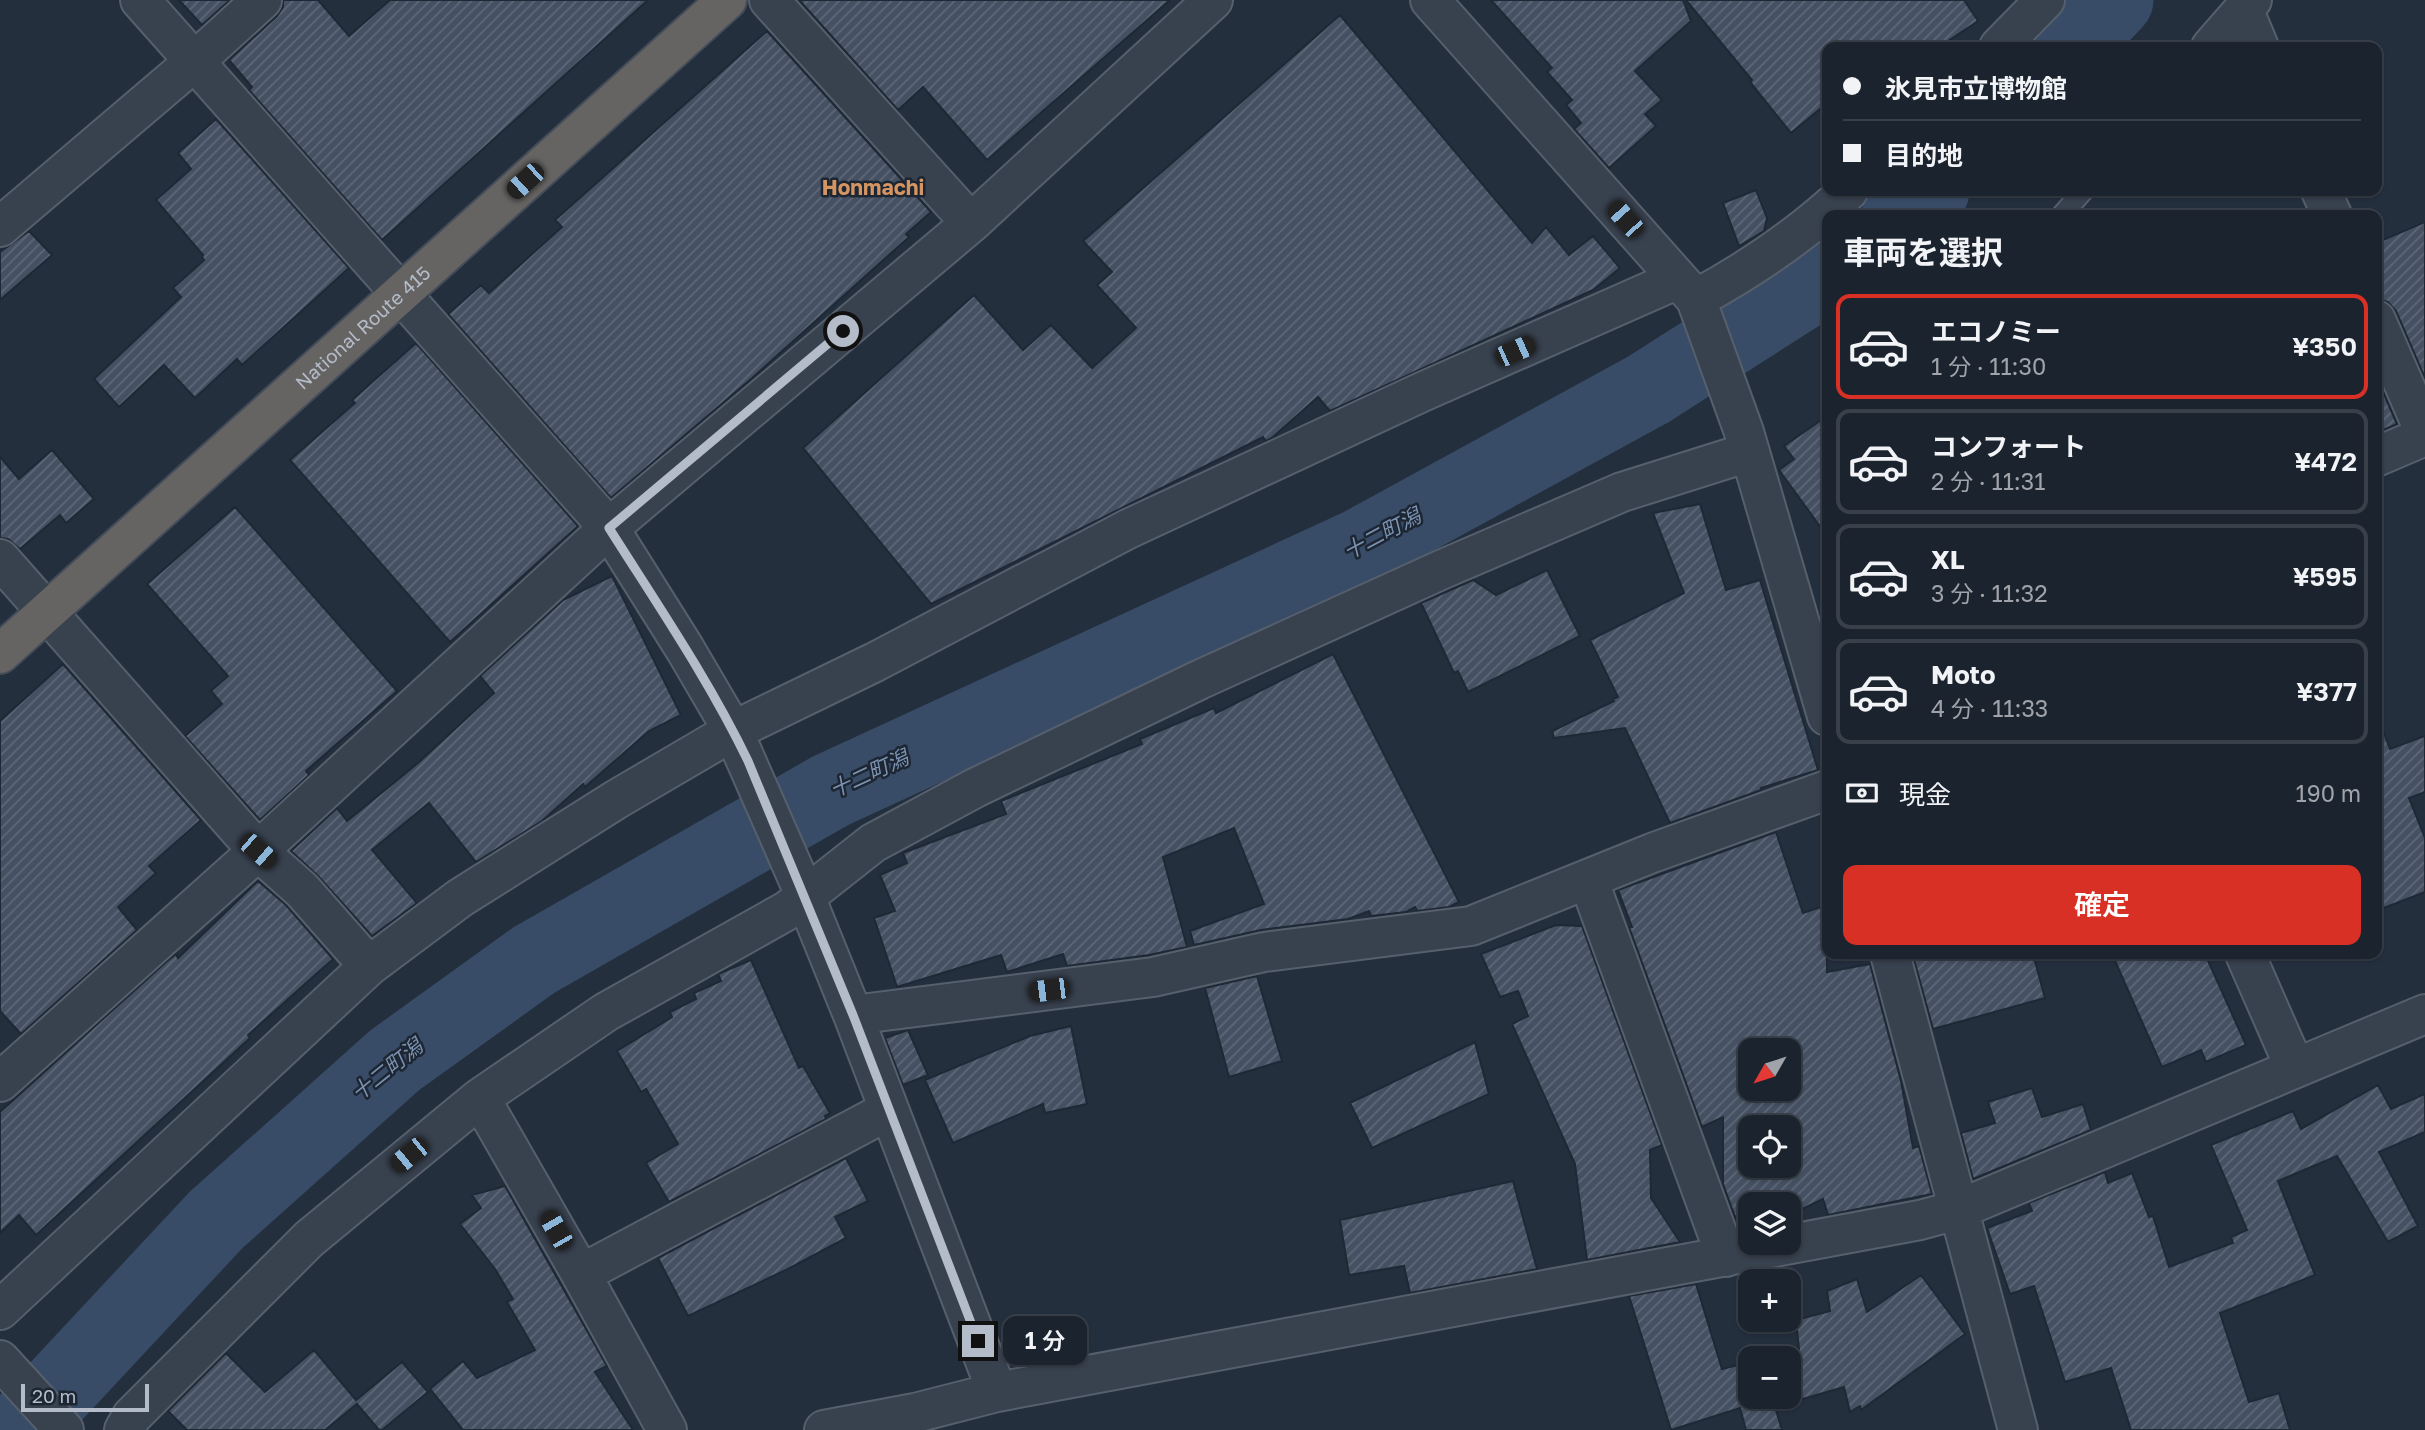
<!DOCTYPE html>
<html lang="ja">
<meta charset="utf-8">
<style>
body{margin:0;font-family:"Golos Text","Noto Sans JP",sans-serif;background:#282f3a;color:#f1f3f6;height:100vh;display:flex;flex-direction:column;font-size:26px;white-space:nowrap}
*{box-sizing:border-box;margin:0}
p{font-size:23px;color:#a0a4aa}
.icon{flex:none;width:38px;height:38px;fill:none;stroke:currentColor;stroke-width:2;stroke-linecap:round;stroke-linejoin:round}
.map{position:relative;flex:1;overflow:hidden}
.sheet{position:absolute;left:1822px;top:210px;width:560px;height:749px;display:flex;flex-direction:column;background:#1b232e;border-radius:14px;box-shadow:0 2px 5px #0004,0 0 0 2px #39404a}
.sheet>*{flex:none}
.hud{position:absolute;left:1822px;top:42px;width:560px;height:154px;border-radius:14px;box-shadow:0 2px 5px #0004,0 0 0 2px #39404a;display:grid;align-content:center;height:154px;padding:0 21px;background:#1b232e}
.needle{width:46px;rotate:231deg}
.buttons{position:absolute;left:1738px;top:1038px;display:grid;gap:14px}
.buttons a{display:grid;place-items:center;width:63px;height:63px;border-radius:14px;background:#1b232e;box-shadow:0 2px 5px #0004,0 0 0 2px #39404a;font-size:35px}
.scale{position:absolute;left:21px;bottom:18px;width:128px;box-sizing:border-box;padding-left:7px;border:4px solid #b4bcc9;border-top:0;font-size:19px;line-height:24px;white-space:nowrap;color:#b4bcc9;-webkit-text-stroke:5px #1d2633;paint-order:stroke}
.end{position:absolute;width:32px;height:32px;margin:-16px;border:9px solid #b4bcc9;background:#111;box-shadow:0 0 0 4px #111}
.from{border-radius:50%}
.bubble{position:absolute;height:49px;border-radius:14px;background:#1b232e;box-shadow:0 2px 5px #0004,0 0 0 2px #39404a;font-size:23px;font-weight:600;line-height:49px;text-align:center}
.car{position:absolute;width:21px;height:42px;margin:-21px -10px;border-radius:9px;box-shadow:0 0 5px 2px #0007;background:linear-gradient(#222 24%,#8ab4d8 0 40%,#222 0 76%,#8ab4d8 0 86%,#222 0)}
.hud b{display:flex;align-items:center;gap:24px;height:66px;font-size:26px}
.hud b+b{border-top:2px solid #39404a}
.hud i{width:18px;height:18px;background:#f1f3f6}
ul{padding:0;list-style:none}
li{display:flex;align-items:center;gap:21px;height:105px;margin:0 14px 10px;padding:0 7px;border:4px solid #39404a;border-radius:14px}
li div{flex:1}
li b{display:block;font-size:26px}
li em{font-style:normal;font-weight:600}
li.active{border-color:#d93025}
li>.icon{width:63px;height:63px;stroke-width:1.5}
h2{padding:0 21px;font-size:32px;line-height:84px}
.pay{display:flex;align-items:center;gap:18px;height:77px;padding:0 21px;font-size:26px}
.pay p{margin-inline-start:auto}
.cta{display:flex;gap:14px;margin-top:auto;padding:14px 21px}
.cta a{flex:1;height:80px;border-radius:14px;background:#d93025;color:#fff;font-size:28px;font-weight:600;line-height:80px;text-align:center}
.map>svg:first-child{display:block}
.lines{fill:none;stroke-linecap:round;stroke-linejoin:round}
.river{stroke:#394c67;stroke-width:77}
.building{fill:url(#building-hatch);stroke:#1f2835;stroke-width:2;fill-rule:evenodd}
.service-casing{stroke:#565f6c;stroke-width:23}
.minor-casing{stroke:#565f6c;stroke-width:42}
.trunk-casing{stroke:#434c59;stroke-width:42}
.service{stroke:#38414e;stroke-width:19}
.minor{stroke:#38414e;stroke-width:38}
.trunk{stroke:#656462;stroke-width:38}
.route{stroke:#b4bcc9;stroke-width:9}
.labels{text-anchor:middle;stroke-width:5;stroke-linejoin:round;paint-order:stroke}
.street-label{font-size:19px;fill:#b4bcc9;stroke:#1d2633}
.neighbourhood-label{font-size:21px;font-weight:bold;fill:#d59563;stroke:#1d2633}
.water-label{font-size:21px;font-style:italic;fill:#7c92b1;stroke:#1d2633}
</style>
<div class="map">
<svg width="2425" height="1430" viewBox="0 0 2425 1430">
<defs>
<pattern id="building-hatch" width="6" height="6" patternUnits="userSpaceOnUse" patternTransform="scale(1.75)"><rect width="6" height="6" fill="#455162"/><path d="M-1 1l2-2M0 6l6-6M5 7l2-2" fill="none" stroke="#5d6877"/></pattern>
</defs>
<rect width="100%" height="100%" fill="#242f3e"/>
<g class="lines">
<path class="river" d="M2071,47L2115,0
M1900,215L1931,191
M20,1430L216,1220L395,1060L534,960L830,791L1360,547L1649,389L1827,275"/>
</g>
<path class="building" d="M179,0H230L202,25Z
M283,0H318L349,36L390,0H648L382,240L249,90L252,87L229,60L277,16L283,7Z
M801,0H1170L987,160L923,87L898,110L800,1Z
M1491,0H1683L1691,21L1635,71L1662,100L1645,114L1656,126L1609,168L1574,129L1581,123L1566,105L1572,100L1547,72L1552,68Z
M1686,0H1964L1978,21L1939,47H1827V103L1791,133L1750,82L1752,80Z
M1340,15L1532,243L1546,227L1569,255L1593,236L1620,268L1593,290L1330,411L1318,397L1273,437L1266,441L1263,437L931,604L803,448L974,295L1023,350L1051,325L1092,368L1136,328L1097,285L1112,272L1083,241Z
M767,31L931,212L906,234L909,237L751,379L611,498L448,314L481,285L489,293L562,227L555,220Z
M216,119L349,268L242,365L237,359L195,398L164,365L119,407L94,379L181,297L173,288L204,260L202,257L203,255L156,200L191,169L178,153Z
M1756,190L1767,218L1764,231L1739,246L1723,203Z
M2425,222V378L2396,311L2388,302L2376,298V243Z
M29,231L52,255L0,300V252Z
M416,343L578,526L450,642L290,460L355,403L352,400Z
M2376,376L2397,424L2376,433Z
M1827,416V536L1779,470L1794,459L1784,446Z
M52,450L94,499L66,523L60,515L20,549L8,539L0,538V457L19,479Z
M1700,504L1726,590L1760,580L1818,770L1761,788V790L1670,823L1625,728L1554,738L1552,731L1614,701L1613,699L1618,697L1590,640L1684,593L1653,513Z
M235,507L397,691L306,771L309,775L260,820L185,736L222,704L211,691L228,676L147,584Z
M1547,570L1580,636L1468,692L1458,671L1454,673L1421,603L1473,580L1496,595Z
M612,576L681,715L649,731L585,787L583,784L542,821L476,862L429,803L372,850L417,903L372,936L318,876L291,851L337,808L347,821L418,763L494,693L480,676L563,600Z
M1333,654L1459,902L1449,907L1417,911L1415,907L1406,912L1371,916L1369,911L1348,919L1261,930L1194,945L1190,931L1264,904L1234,828L1163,857L1187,947L1149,955L1067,966L1063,954L1007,972L1001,955L897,987L874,918L895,911L880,875L907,863L903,853L1006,814L1001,801L1142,744L1140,739L1214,708L1216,713Z
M63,664L201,820L149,866L156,873L118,907L137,930L21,1034L0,1011V721Z
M2376,720H2379L2390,749L2425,736V792L2409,798L2425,838V892L2376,911Z
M1776,832L1803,913L1827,905V972L1870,964L1901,1081L1913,1148L1919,1146L1932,1194L1828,1215L1823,1199L1788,1216V1204H1750V1228L1745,1229L1737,1216L1735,1217L1723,1184V1117L1702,1127L1629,927H1632L1618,890ZM1750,1050H1788V1088H1750ZM1750,1127H1788V1166H1750Z
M258,881L286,905L333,959L248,1035L250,1038L36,1235L19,1215L0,1233V1112L166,962L176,954L178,958Z
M1556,925L1582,926L1662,1145L1650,1150L1651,1198L1680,1242L1587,1260L1575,1164L1512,1024L1528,1016L1518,991L1500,997L1481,954Z
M1928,954H2033L2045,998L1933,1029L1913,956Z
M2112,954H2205L2246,1045L2206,1062L2201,1050L2162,1067Z
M751,960L799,1068L803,1066L830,1113L825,1116L826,1119L669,1202L646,1163L678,1144L646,1089L641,1092L617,1051L672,1017L670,1012L696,999L694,993L721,981L718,974Z
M1257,976L1282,1061L1229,1077L1205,988Z
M1071,1026L1087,1104L1045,1113L1043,1104L953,1143L925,1080L1030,1036Z
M908,1030L928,1075L903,1085L885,1038Z
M1475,1042L1489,1094L1372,1148L1350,1103Z
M2378,1085L2391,1109L2425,1094V1132L2379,1152L2418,1226L2388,1242L2337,1156L2278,1181L2315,1275L2220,1313L2249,1402L2279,1393L2290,1430H2131L2111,1368L2065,1382L2034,1286L2010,1294L1987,1228L2032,1211L2029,1203L2105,1172L2108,1183L2132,1173L2149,1217L2153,1216L2169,1267L2233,1243L2231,1237L2247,1230L2211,1145L2293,1111L2301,1129Z
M2032,1088L2042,1117L2083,1104L2091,1130L1973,1179L1961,1133L1995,1123L1988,1102Z
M846,1158L868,1201L835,1217L846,1238L788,1269L688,1316L658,1258Z
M1513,1181L1537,1269L1410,1293L1404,1266L1349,1275L1340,1220Z
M505,1186L607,1366L595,1372L633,1430H463L430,1389L463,1361L477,1378L535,1350L507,1302L513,1299L495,1269L460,1224L481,1208L472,1195Z
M1921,1275L1965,1334L1861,1410L1860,1406L1850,1412L1844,1387L1775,1407L1782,1430H1746L1740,1408L1671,1430L1629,1296L1696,1284L1722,1369L1750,1362V1396H1788V1358H1765L1799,1349L1796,1320L1830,1311L1827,1291L1857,1279L1867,1312Z
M314,1350L356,1400L402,1362L428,1392L382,1430H379L357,1404L325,1430H187L168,1411L226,1353L265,1392Z"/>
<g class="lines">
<defs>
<path id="service" d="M2062,215L2083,191"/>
<path id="minor" d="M140,0L609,528L685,649L733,731L798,879L853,1015L997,1392
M769,0L971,223
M1430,0L1696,299L1744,432L1827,716
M2244,11L2259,47
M1999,47L2045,0
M2211,47L2252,0
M2321,191L2332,215
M0,227L195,61L262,0
M1696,299C1751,269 1803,234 1848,191
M2376,320L2425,433
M2376,457L2425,436
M0,559L258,851L302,890L369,966
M1588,879L1726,1257
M1890,954L2018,1430
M2245,954L2295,1068
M853,1015L1153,977L1264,952L1471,926L1652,853L1827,790
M0,1082L258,851L609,528L971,223L1213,0
M480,1098L581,1274
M0,1310L369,966L460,898L617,799L733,731L875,662L1128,529L1422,392L1678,279
M0,1360L64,1430
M124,1430L132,1416L309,1239L480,1098L606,1012L788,910L873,843L975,788L1199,680L1443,569L1622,492L1749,452
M667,1430L581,1274L889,1110
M824,1430L915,1413L997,1392L1920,1220L1957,1210L2425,1014"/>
<g id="trunk">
<path id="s1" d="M0,654L727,0"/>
</g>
</defs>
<use href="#service" class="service-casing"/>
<use href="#minor" class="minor-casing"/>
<use href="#trunk" class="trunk-casing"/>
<use href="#service" class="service"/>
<use href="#minor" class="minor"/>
<use href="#trunk" class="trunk"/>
</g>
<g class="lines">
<path class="route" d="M843,331L609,528C657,604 709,680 748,761L853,1015L978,1341"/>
</g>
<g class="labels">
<g class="street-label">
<text dy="7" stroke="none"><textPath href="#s1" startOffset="488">National Route 415</textPath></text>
</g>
<g class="neighbourhood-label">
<text x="873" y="195">Honmachi</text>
</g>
<g class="water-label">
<text transform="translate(1382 534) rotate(-28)" y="7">十二町潟</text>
<text transform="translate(869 774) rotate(-25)" y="7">十二町潟</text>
<text transform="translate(387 1070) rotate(-39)" y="7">十二町潟</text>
</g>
</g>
</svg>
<div class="buttons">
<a><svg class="needle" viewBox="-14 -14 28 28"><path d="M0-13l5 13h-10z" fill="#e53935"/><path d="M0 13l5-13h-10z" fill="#a0a4aa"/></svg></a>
<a><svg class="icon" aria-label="locate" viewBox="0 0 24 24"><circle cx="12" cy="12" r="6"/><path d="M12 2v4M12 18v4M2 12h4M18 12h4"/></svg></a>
<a><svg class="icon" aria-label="layers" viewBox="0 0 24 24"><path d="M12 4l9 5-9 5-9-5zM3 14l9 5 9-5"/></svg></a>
<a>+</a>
<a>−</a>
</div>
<div class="scale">20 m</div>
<i class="end from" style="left:843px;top:331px"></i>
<i class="end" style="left:978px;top:1341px"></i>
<div class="bubble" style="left:1003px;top:1316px;width:84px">1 分</div>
<i class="car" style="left:525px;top:181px;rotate:228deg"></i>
<i class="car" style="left:1625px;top:219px;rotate:318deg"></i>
<i class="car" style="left:1515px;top:351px;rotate:66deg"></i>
<i class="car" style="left:258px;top:851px;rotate:131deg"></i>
<i class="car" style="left:1049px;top:990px;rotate:263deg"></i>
<i class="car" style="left:409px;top:1155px;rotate:231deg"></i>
<i class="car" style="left:556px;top:1230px;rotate:330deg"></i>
<div class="hud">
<b><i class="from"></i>氷見市立博物館</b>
<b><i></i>目的地</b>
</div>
<section class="sheet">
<h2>車両を選択</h2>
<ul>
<li class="active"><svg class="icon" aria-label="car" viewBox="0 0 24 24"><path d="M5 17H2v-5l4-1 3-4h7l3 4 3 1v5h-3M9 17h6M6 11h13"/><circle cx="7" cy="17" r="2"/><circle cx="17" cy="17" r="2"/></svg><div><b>エコノミー</b><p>1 分 · 11:30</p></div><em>¥350</em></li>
<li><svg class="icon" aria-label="car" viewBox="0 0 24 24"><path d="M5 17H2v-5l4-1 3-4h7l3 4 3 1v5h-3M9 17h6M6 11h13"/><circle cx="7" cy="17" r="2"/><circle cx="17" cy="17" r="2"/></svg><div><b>コンフォート</b><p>2 分 · 11:31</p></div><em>¥472</em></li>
<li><svg class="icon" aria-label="car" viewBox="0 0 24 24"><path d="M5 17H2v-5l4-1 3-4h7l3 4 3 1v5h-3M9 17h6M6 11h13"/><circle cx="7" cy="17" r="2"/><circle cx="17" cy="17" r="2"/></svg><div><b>XL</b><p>3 分 · 11:32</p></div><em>¥595</em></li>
<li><svg class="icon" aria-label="car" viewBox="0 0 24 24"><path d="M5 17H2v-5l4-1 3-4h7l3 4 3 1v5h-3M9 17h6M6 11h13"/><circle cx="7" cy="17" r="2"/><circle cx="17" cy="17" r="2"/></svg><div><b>Moto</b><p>4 分 · 11:33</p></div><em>¥377</em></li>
</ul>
<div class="pay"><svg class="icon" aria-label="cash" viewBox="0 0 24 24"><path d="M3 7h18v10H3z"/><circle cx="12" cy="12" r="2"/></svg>現金<p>190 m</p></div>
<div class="cta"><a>確定</a></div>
</section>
</div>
